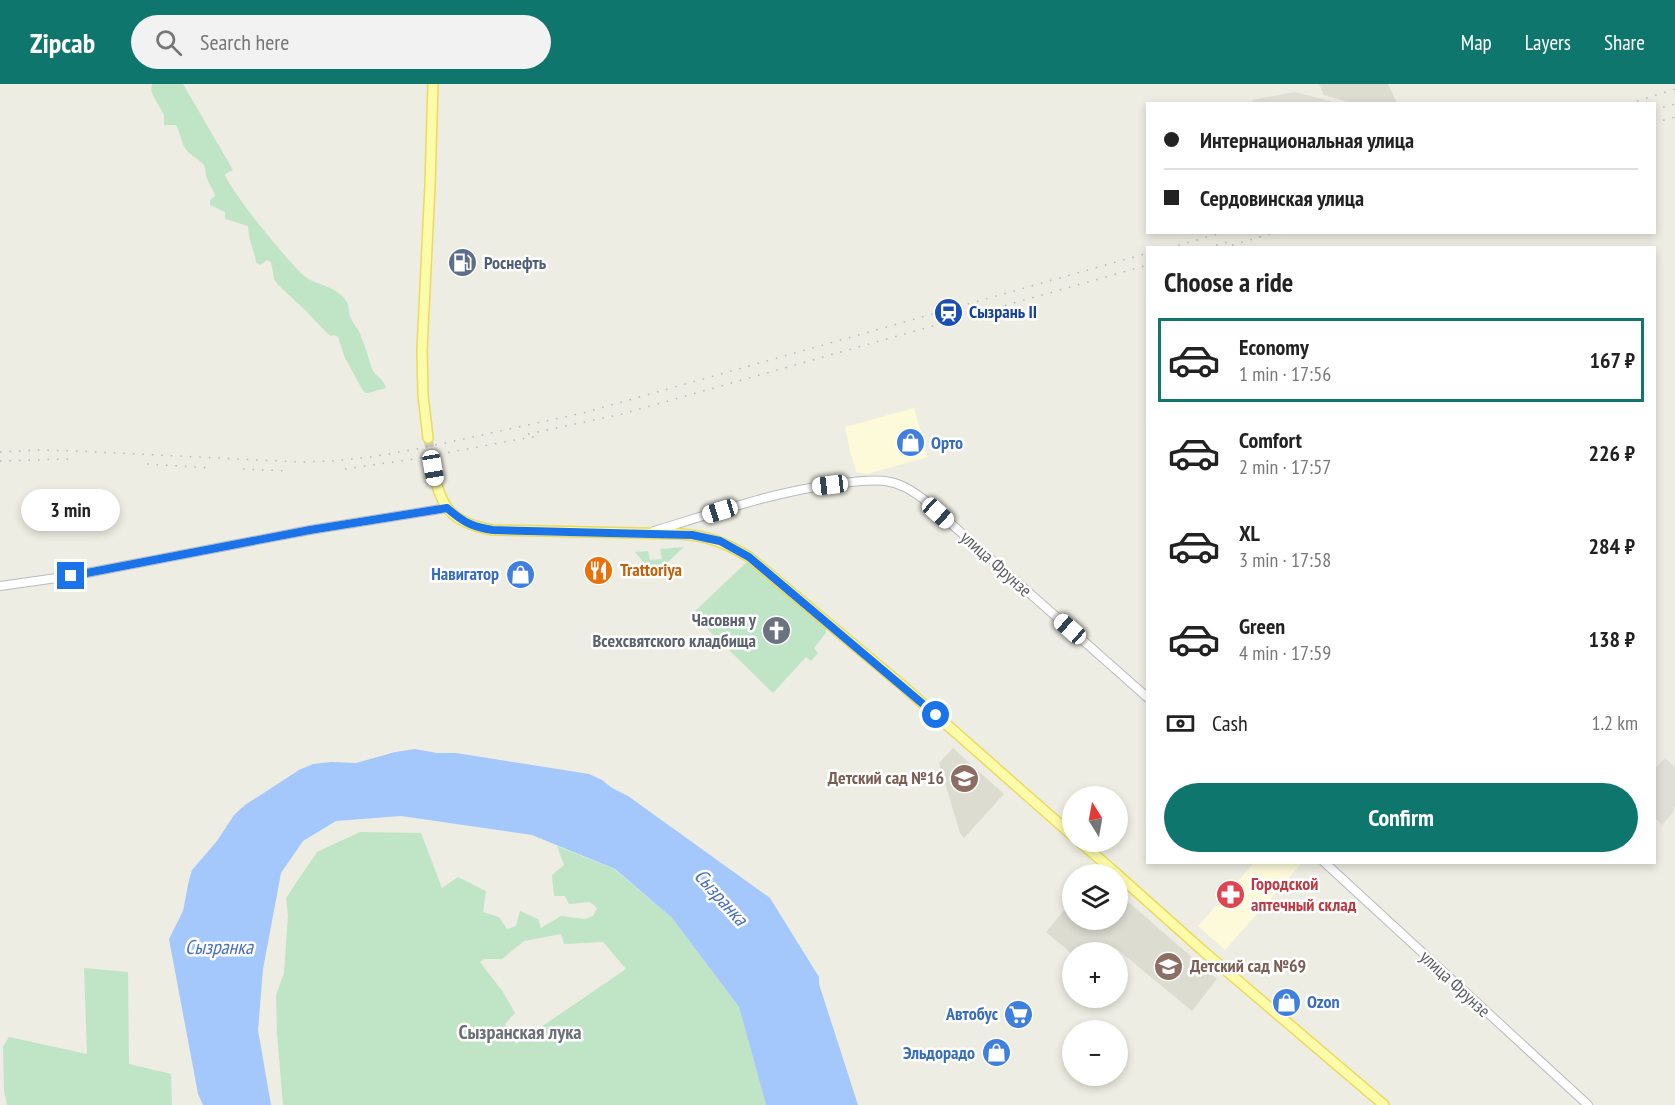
<!DOCTYPE html>
<meta charset="utf-8">
<style>
body{margin:0;font-family:"PT Sans Narrow",sans-serif;background:#f2f2f2;color:#222;height:100vh;display:flex;flex-direction:column;font-size:22px;white-space:nowrap}
*{box-sizing:border-box;margin:0}
p{font-size:20px;color:#767676}
.icon{flex:none;width:33px;height:33px;fill:none;stroke:currentColor;stroke-width:2;stroke-linecap:round;stroke-linejoin:round}
.map{position:relative;flex:1;overflow:hidden}
.side{position:absolute;left:1146px;top:162px;width:510px;height:618px;display:flex;flex-direction:column;background:#fff;border-radius:0px;box-shadow:0 3px 9px #0003}
.side>*{flex:none}
.hud{position:absolute;left:1146px;top:18px;width:510px;height:132px;border-radius:0px;box-shadow:0 3px 9px #0003;display:grid;align-content:center;height:132px;padding:0 18px;background:#fff}
.needle{width:39px;rotate:349deg}
.tools{position:absolute;left:1062px;top:702px;display:grid;gap:12px}
.tools a{display:grid;place-items:center;width:66px;height:66px;border-radius:50%;background:#fff;box-shadow:0 3px 9px #0003;font-size:30px}
.end{position:absolute;width:27px;height:27px;margin:-14px;border:8px solid #1a73e8;background:#fff;box-shadow:0 0 0 3px #fff}
.from{border-radius:50%}
.bubble{position:absolute;height:42px;border-radius:21px;background:#fff;box-shadow:0 3px 9px #0003;font-size:20px;font-weight:700;line-height:42px;text-align:center}
.car{position:absolute;width:18px;height:36px;margin:-18px -9px;border-radius:8px;box-shadow:0 0 4px 2px #0007;background:linear-gradient(#fff 24%,#345 0 40%,#fff 0 76%,#345 0 86%,#fff 0)}
.hud b{display:flex;align-items:center;gap:21px;height:57px;font-size:22px}
.hud b+b{border-top:2px solid #e0e0e0}
.hud i{width:15px;height:15px;background:#222}
ul{padding:0;list-style:none}
li{display:flex;align-items:center;gap:18px;height:84px;margin:0 12px 9px;padding:0 6px;border:3px solid transparent;border-radius:0px}
li div{flex:1}
li b{display:block;font-size:22px}
li em{font-style:normal;font-weight:700}
li.selected{border-color:#0f766e}
li>.icon{width:54px;height:54px;stroke-width:1.5}
h2{padding:0 18px;font-size:27px;line-height:72px}
.pay{display:flex;align-items:center;gap:15px;height:66px;padding:0 18px;font-size:22px}
.pay p{margin-inline-start:auto}
.cta{display:flex;gap:12px;margin-top:auto;padding:12px 18px}
.cta a{flex:1;height:69px;border-radius:36px;background:#0f766e;color:#fff;font-size:24px;font-weight:700;line-height:69px;text-align:center}
header{display:flex;align-items:center;gap:36px;box-sizing:border-box;height:84px;padding:0 30px;background:#0f766e;color:#fff}
header strong{font-size:28px}
nav{display:flex;gap:33px;margin-inline-start:auto;font-size:21px}
.search{width:420px;height:54px;background:#f2f2f2;display:flex;align-items:center;gap:15px;box-sizing:border-box;padding:0 21px;border-radius:33px;color:#767676;font-size:22px}
.map>svg:first-child{display:block}
.commercial{fill:#fcfad9}
.industrial{fill:#dfded7}
.education{fill:#dddcd1}
.green{fill:#c0e4c6;fill-rule:evenodd}
.water{fill:#a4c8fc}
.lines{fill:none;stroke-linecap:round;stroke-linejoin:round}
.primary-tunnel{stroke:#c8c9c3;stroke-width:9;stroke-dasharray:9 4.5;stroke-linecap:butt}
.tertiary-casing{stroke:#b8babf;stroke-width:10}
.primary-casing{stroke:#ecda5d;stroke-width:12}
.tertiary{stroke:#fff;stroke-width:8}
.primary{stroke:#fcfba9;stroke-width:9}
.rail{stroke:#b6b6b7;stroke-width:1.5;stroke-dasharray:1.5 8;stroke-linecap:butt}
.route{stroke:#1a73e8;stroke-width:8}
.labels{text-anchor:middle;stroke-width:5;stroke-linejoin:round;paint-order:stroke}
.service-label{font-size:18px;font-weight:bold;fill:#4e5e75;stroke:#fff;text-anchor:start}
.transit-label{font-size:18px;font-weight:bold;fill:#164399;stroke:#fff;text-anchor:start}
.shop-label{font-size:18px;font-weight:bold;fill:#366cbe;stroke:#fff;text-anchor:end}
.street-label{font-size:18px;fill:#5b5d63;stroke:#fff}
.food-label{font-size:18px;font-weight:bold;fill:#c56008;stroke:#fff;text-anchor:start}
.worship-label{font-size:18px;font-weight:bold;fill:#5b616d;stroke:#fff;text-anchor:end}
.education-label{font-size:18px;font-weight:bold;fill:#785e54;stroke:#fff;text-anchor:end}
.health-label{font-size:18px;font-weight:bold;fill:#be3a42;stroke:#fff;text-anchor:start}
.water-label{font-size:20px;font-style:italic;fill:#486fbf;stroke:#fff}
.neighbourhood-label{font-size:20px;font-weight:bold;fill:#6c6f75;stroke:#fff}
</style>
<header>
<strong>Zipcab</strong>
<div class="search"><svg class="icon" aria-label="search" viewBox="0 0 24 24"><circle cx="10" cy="10" r="6"/><path d="M15 15l6 6"/></svg>Search here</div>
<nav><a>Map</a><a>Layers</a><a>Share</a></nav>
</header>
<div class="map">
<svg width="1675" height="1021" viewBox="0 0 1675 1021">
<rect width="100%" height="100%" fill="#edede3"/>
<path class="commercial" d="M914,324L928,373L867,390L856,388L850,367L845,343Z
M1254,779H1302L1225,866L1198,842Z"/>
<path class="industrial" d="M1295,8L1337,19H1252V16Z
M1665,674L1675,683V720L1673,729L1662,741L1655,734L1654,686Z"/>
<path class="education" d="M1319,0H1388L1397,19H1352L1324,11Z
M953,664L1004,710L964,754L960,749L939,679Z
M1118,809L1217,895L1192,927L1117,865L1113,868H1072V879L1067,874L1071,869L1046,848L1072,817V836H1118Z"/>
<path class="green" d="M152,0H183L233,86L225,90C227,103 294,186 307,194C320,202 338,203 346,217C350,222 348,229 351,234C353,240 358,244 360,250C365,261 368,273 372,285C375,292 384,295 386,304L368,309H365L362,305L345,274L338,253L334,251L331,252L328,250L304,225L278,201L274,195L271,178L267,176L260,181L256,178C254,166 248,154 248,142C240,140 234,137 225,135V128L210,121V116L215,112C214,105 209,101 207,94C205,90 206,84 203,80C198,74 190,72 185,64C181,57 180,48 176,41H164V31L153,11L151,6Z
M684,463L654,491L635,468L648,467L650,476L662,475L660,465Z
M748,477L823,539L826,544V549L814,564L818,569L811,577L806,573L773,609L692,530Z
M360,748L421,749L442,804L458,793L486,807L483,828L499,833L507,845L516,842L520,827L538,835L541,844L561,832L585,835L593,832L597,824L590,818L569,820L565,812H554L552,791L564,781L557,762L614,785L672,834L739,923L766,1021H283L277,950L276,911L284,889L288,831L286,814L317,768ZM561,850L564,860L603,858L626,885L516,960L505,940L515,929L503,908L480,878L484,875H502L524,857Z
M84,884L128,888L129,980L171,990L172,1021H7L4,1006L3,963L9,953L87,970Z"/>
<path class="water" d="M415,665L437,669H456L589,690L602,696L612,704L628,712L770,814L819,893V900L858,1021H766L739,923L672,834L615,785L532,751L401,732L336,737L303,757L281,789L263,885L258,946L271,1021H203L198,1010L169,855L183,827L189,796L192,786L217,757L234,731L245,721L299,686L313,680L331,678L356,679L395,668Z"/>
<g class="lines">
<path class="primary-tunnel" d="M428,354L433,384"/>
<defs>
<path id="tertiary" d="M654,447C714,429 773,408 835,400C852,398 869,395 885,397C900,399 911,406 922,414L1148,614
M0,502L71,492L310,446L447,424
M1324,778L1588,1021"/>
<path id="primary" d="M428,354L423,311L422,266L430,101L433,0
M433,384C440,424 452,439 493,446L681,450C708,452 726,459 749,473L903,602L1072,751
M1080,758L1117,790
M1118,791L1202,866L1384,1021"/>
</defs>
<use href="#tertiary" class="tertiary-casing"/>
<use href="#primary" class="primary-casing"/>
<use href="#tertiary" class="tertiary"/>
<use href="#primary" class="primary"/>
<path class="rail" d="M1628,20L1675,5
M1654,26L1675,20
M1654,39L1675,33
M1169,164L1225,148
M1207,164L1231,157
M1223,164L1276,148
M528,350L622,330L1148,181
M0,368L37,366L76,367L300,378L335,377L371,373L417,365L583,329L1148,169
M0,377L69,375
M147,380L213,384
M243,385L288,387
M345,385L414,375L537,352"/>
</g>
<g class="lines">
<path class="route" d="M71,492L310,446L447,424C463,438 472,443 493,446L692,451L720,457L749,473L936,631"/>
</g>
<defs>
<symbol id="fuel-disc" viewBox="-11 -11 22 22"><circle r="9.5" fill="#5c6f8a" stroke="#fff"/><path d="M-5.5-6h7V0h2V4h1.3V-2.5L3-4.5l.8-.8L6-3V5H2.5V1h-1V6h-7ZM-4.2-4.7v3.2H.2V-4.7Z" fill="#fff"/></symbol>
<symbol id="station-disc" viewBox="-11 -11 22 22"><circle r="9.5" fill="#1a4fb4" stroke="#fff"/><path d="M-3-6H3Q5-6 5-4V2Q5 4 3 4L4.5 6H3L1.5 4h-3L-3 6H-4.5L-3 4Q-5 4-5 2V-4Q-5-6-3-6ZM-3.5-4v3h7v-3ZM-3.5 1v1.5H-2V1ZM2 1v1.5H3.5V1Z" fill="#fff"/></symbol>
<symbol id="shop-disc" viewBox="-11 -11 22 22"><circle r="9.5" fill="#3f7fe0" stroke="#fff"/><path d="M-5-2.5h2.3a2.7 3.5 0 0 1 5.4 0H5L5.5 6h-11ZM-1.5-2.5h3a1.5 2.3 0 0 0-3 0Z" fill="#fff"/></symbol>
<symbol id="restaurant-disc" viewBox="-11 -11 22 22"><circle r="9.5" fill="#e8710a" stroke="#fff"/><path d="M-5-6h1v4h1v-4h1v4h1v-4h1v5L-1.5 .5V6h-2V.5L-5-1ZM5-6V6H3V1.5H1.5Q1.5-4 5-6Z" fill="#fff"/></symbol>
<symbol id="church-disc" viewBox="-11 -11 22 22"><circle r="9.5" fill="#6b7280" stroke="#fff"/><path d="M-1.2-6h2.4v3.5h3.3v2.4h-3.3V6h-2.4V-.1h-3.3v-2.4h3.3Z" fill="#fff"/></symbol>
<symbol id="school-disc" viewBox="-11 -11 22 22"><circle r="9.5" fill="#8d6e63" stroke="#fff"/><path d="M0-5L7-2L0 1L-7-2ZM-4 1L0 2.5L4 1V4Q0 6-4 4Z" fill="#fff"/></symbol>
<symbol id="pharmacy-disc" viewBox="-11 -11 22 22"><circle r="9.5" fill="#e0444e" stroke="#fff"/><path d="M-2-6h4v4h4v4h-4v4h-4v-4h-4v-4h4Z" fill="#fff"/></symbol>
<symbol id="supermarket-disc" viewBox="-11 -11 22 22"><circle r="9.5" fill="#3f7fe0" stroke="#fff"/><path d="M-6-5.5h2.5l.6 2H6L4.5 2H-2.5L-4.4-4H-6ZM-1.5 3.2a1.3 1.3 0 1 0 .1 0ZM3 3.2a1.3 1.3 0 1 0 .1 0Z" fill="#fff"/></symbol>
</defs>
<g fill-rule="evenodd">
<use href="#fuel-disc" x="446" y="162" width="33" height="33"/>
<use href="#station-disc" x="932" y="212" width="33" height="33"/>
<use href="#shop-disc" x="894" y="342" width="33" height="33"/>
<use href="#restaurant-disc" x="582" y="470" width="33" height="33"/>
<use href="#shop-disc" x="504" y="474" width="33" height="33"/>
<use href="#church-disc" x="760" y="530" width="33" height="33"/>
<use href="#school-disc" x="948" y="678" width="33" height="33"/>
<use href="#pharmacy-disc" x="1214" y="794" width="33" height="33"/>
<use href="#school-disc" x="1152" y="866" width="33" height="33"/>
<use href="#shop-disc" x="1270" y="902" width="33" height="33"/>
<use href="#supermarket-disc" x="1002" y="914" width="33" height="33"/>
<use href="#shop-disc" x="980" y="952" width="33" height="33"/>
</g>
<g class="labels">
<g class="service-label">
<text x="484" y="185">Роснефть</text>
</g>
<g class="transit-label">
<text x="969" y="234">Сызрань II</text>
</g>
<g class="shop-label">
<text x="931" y="365" text-anchor="start">Орто</text>
<text x="499" y="496">Навигатор</text>
<text x="1307" y="924" text-anchor="start">Ozon</text>
<text x="998" y="936">Автобус</text>
<text x="975" y="975">Эльдорадо</text>
</g>
<g class="street-label">
<text transform="translate(996 480) rotate(42)" y="6">улица Фрунзе</text>
<text transform="translate(1455 900) rotate(43)" y="6">улица Фрунзе</text>
</g>
<g class="food-label">
<text x="620" y="492">Trattoriya</text>
</g>
<g class="worship-label">
<text x="756" y="542">Часовня у<tspan x="756" dy="21">Всехсвятского кладбища</tspan></text>
</g>
<g class="education-label">
<text x="944" y="700">Детский сад №16</text>
<text x="1190" y="888" text-anchor="start">Детский сад №69</text>
</g>
<g class="health-label">
<text x="1251" y="806">Городской<tspan x="1251" dy="21">аптечный склад</tspan></text>
</g>
<g class="water-label">
<text transform="translate(721 813) rotate(48)" y="7">Сызранка</text>
<text x="219" y="870">Сызранка</text>
</g>
<g class="neighbourhood-label">
<text x="520" y="955">Сызранская лука</text>
</g>
</g>
</svg>
<div class="tools">
<a><svg class="needle" viewBox="-14 -14 28 28"><path d="M0-13l5 13h-10z" fill="#e53935"/><path d="M0 13l5-13h-10z" fill="#767676"/></svg></a>
<a><svg class="icon" aria-label="layers" viewBox="0 0 24 24"><path d="M12 4l9 5-9 5-9-5zM3 14l9 5 9-5"/></svg></a>
<a>+</a>
<a>−</a>
</div>
<i class="end from" style="left:936px;top:631px"></i>
<i class="end" style="left:71px;top:492px"></i>
<div class="bubble" style="left:21px;top:405px;width:99px">3 min</div>
<i class="car" style="left:433px;top:384px;rotate:170deg"></i>
<i class="car" style="left:830px;top:401px;rotate:263deg"></i>
<i class="car" style="left:720px;top:427px;rotate:253deg"></i>
<i class="car" style="left:938px;top:429px;rotate:132deg"></i>
<i class="car" style="left:1070px;top:545px;rotate:311deg"></i>
<div class="hud">
<b><i class="from"></i>Интернациональная улица</b>
<b><i></i>Сердовинская улица</b>
</div>
<section class="side">
<h2>Choose a ride</h2>
<ul>
<li class="selected"><svg class="icon" aria-label="car" viewBox="0 0 24 24"><path d="M5 17H2v-5l4-1 3-4h7l3 4 3 1v5h-3M9 17h6M6 11h13"/><circle cx="7" cy="17" r="2"/><circle cx="17" cy="17" r="2"/></svg><div><b>Economy</b><p>1 min · 17:56</p></div><em>167 ₽</em></li>
<li><svg class="icon" aria-label="car" viewBox="0 0 24 24"><path d="M5 17H2v-5l4-1 3-4h7l3 4 3 1v5h-3M9 17h6M6 11h13"/><circle cx="7" cy="17" r="2"/><circle cx="17" cy="17" r="2"/></svg><div><b>Comfort</b><p>2 min · 17:57</p></div><em>226 ₽</em></li>
<li><svg class="icon" aria-label="car" viewBox="0 0 24 24"><path d="M5 17H2v-5l4-1 3-4h7l3 4 3 1v5h-3M9 17h6M6 11h13"/><circle cx="7" cy="17" r="2"/><circle cx="17" cy="17" r="2"/></svg><div><b>XL</b><p>3 min · 17:58</p></div><em>284 ₽</em></li>
<li><svg class="icon" aria-label="car" viewBox="0 0 24 24"><path d="M5 17H2v-5l4-1 3-4h7l3 4 3 1v5h-3M9 17h6M6 11h13"/><circle cx="7" cy="17" r="2"/><circle cx="17" cy="17" r="2"/></svg><div><b>Green</b><p>4 min · 17:59</p></div><em>138 ₽</em></li>
</ul>
<div class="pay"><svg class="icon" aria-label="cash" viewBox="0 0 24 24"><path d="M3 7h18v10H3z"/><circle cx="12" cy="12" r="2"/></svg>Cash<p>1.2 km</p></div>
<div class="cta"><a>Confirm</a></div>
</section>
</div>
